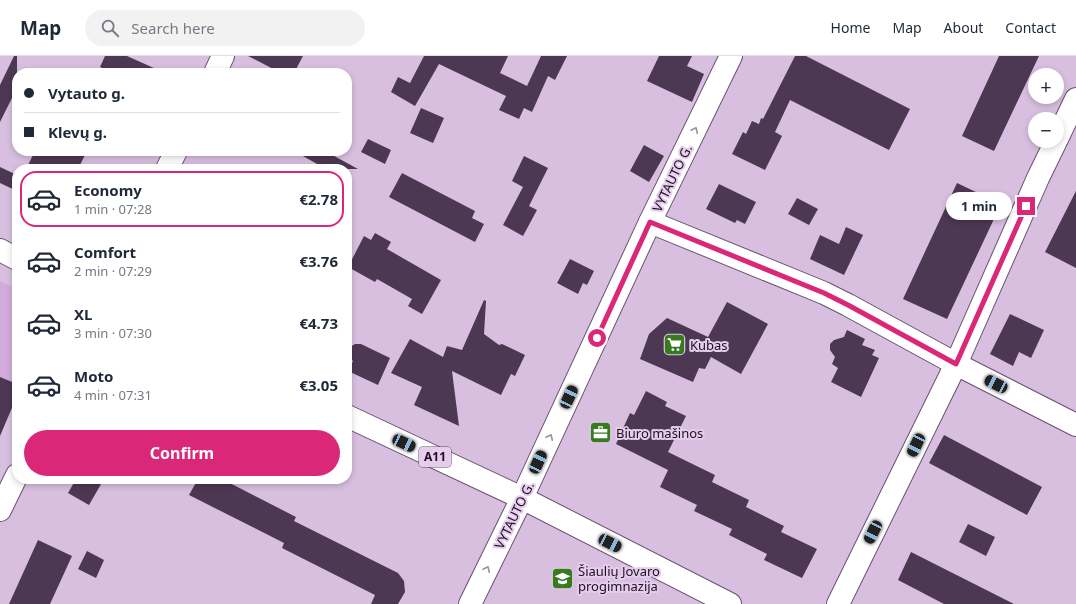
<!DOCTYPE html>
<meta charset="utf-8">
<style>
body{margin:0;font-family:"Noto Sans",sans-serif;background:#f2f2f3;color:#1f2937;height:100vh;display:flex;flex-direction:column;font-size:15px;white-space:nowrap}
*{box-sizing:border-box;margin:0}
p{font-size:13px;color:#747a83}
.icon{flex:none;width:22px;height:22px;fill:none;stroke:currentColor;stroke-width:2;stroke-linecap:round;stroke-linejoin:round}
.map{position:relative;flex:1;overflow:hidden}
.panel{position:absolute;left:12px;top:108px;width:340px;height:320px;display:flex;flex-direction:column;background:#fff;border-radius:16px;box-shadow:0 2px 6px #0003}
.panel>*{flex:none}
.hud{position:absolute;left:12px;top:12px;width:340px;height:88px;border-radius:16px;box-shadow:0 2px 6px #0003;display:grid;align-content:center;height:88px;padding:0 12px;background:#fff}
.tools{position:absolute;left:1028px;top:12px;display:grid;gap:8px}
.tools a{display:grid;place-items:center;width:36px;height:36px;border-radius:50%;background:#fff;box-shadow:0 2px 6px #0003;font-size:20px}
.end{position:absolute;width:18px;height:18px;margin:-9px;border:5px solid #db2777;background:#fff;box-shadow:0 0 0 2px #fff}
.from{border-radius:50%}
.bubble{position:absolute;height:28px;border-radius:14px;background:#fff;box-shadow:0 2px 6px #0003;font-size:13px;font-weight:700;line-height:28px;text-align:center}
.car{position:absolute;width:12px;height:24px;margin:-12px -6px;border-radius:5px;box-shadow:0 0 3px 1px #0007;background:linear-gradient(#222 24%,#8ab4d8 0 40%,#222 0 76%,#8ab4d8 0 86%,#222 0)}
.hud b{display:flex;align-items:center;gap:14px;height:38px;font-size:15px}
.hud b+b{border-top:1px solid #e0e1e3}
.hud i{width:10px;height:10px;background:#1f2937}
ul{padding:7px 0 0;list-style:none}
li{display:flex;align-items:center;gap:12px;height:56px;margin:0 8px 6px;padding:0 4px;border:2px solid transparent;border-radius:16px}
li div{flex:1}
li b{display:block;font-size:15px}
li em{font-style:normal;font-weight:700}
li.active{border-color:#db2777}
li>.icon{width:36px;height:36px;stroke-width:1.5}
.action{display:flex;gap:8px;margin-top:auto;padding:8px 12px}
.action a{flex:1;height:46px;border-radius:24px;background:#db2777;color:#fff;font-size:16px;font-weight:700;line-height:46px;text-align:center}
header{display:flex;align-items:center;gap:24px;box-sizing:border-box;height:56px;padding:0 20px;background:#fff;border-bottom:1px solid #e0e1e3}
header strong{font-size:19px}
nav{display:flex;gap:22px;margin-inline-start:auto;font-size:14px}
.search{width:280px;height:36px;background:#f2f2f3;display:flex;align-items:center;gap:10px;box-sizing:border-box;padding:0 14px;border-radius:22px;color:#747a83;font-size:15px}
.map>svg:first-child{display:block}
.green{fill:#d2abdc}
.building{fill:#4d3853}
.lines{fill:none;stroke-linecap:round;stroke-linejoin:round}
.minor-casing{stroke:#68516e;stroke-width:24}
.major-casing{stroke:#68516e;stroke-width:24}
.highway-casing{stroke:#68516e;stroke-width:24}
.minor{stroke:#fff;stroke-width:22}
.major{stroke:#fff;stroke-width:22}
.highway{stroke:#fff;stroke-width:22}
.oneway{stroke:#98949a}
.route{stroke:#db2777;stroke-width:5}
.labels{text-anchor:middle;stroke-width:4;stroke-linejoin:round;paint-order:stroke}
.shield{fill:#e6cced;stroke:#584a5c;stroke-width:1}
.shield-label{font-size:12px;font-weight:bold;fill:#1b121e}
.street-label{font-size:13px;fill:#1b121e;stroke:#e6cced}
.poi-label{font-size:13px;fill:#1b121e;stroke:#e6cced;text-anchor:start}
</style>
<header>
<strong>Map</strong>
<div class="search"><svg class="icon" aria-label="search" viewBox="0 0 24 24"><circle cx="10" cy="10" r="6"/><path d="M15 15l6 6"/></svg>Search here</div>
<nav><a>Home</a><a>Map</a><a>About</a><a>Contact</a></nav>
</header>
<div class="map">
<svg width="1076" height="548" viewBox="0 0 1076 548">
<rect width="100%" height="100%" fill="#d8bfe0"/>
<path class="green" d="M0,225L17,233V328L0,321Z"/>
<path class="building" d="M14,0H17V42L13,40L0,66V29Z
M105,0H127L165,17H113L100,11Z
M248,0H303L294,17H281Z
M424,0H508L500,17L527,30L541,0H567L555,24L548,20L532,56L524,52L519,63L499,54L506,40L439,8L415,50L391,36L398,21L410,27Z
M659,0H692L687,10L704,18L692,46L647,25Z
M795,0H806L910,53L889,94L790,44L775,76L782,80L765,114L732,98L743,76L746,78L752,65L759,68L761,62L763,63Z
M999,0H1039L994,95L962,80Z
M421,52L444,62L433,87L410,77Z
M368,83L391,94L385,108L361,96Z
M644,89L664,100L649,126L630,115Z
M35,95H87L78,113H26Z
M294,95H325L358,113H326Z
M524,100L548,112L529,150L537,154L523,180L503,169L523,131L512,125Z
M0,111L17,119V135L0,127Z
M402,117L475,155L472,162L484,168L475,186L389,141Z
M957,127L1001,148L947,263L903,243Z
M719,128L756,146L745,168L737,164L735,167L706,153Z
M1076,135V212L1045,196Z
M797,142L818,153L809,169L788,158Z
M846,171L863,179L844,219L810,203L820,179L839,188Z
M375,177L391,186L387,193L441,224L422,258L408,250L412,243L377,223L375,226L348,211L364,180L371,184Z
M570,203L594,215L587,229L583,227L578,238L557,227Z
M484,244L486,245L484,278L499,289L502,288L525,299L515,320L511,318L501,339L452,315L459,370L414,349L422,331L391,317L410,283L443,301L447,290L462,294Z
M727,246L768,268L741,318L711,301L705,313L699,312L693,326L640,303L649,278L667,262L708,281Z
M1010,258L1044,274L1031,302L1019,296L1013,310L990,298Z
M847,274L865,283L862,289L875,294L872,299L879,302L861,341L831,326L838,312L832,308L835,301L830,294V288L834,284L844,281Z
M355,288H361L390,302L378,329L348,315L353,305L349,301L348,296L350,291Z
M0,321L17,328V340L0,380Z
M646,335L667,346L665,350L686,360L668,396L715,419L712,426L749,444L746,451L784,470L781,476L817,493L802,522L764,504L767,498L729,479L732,473L694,455L697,449L660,431L668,414L616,388L630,357L634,359Z
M944,379L1042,431L1027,459L929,407Z
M76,423H104L89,449L68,437Z
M198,423H222L296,461L294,465L398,517L404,525L405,536L398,548H371L375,539L282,492L284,487L189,439Z
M968,468L995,481L986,500L959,486Z
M38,484L72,500L50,548H9Z
M87,495L104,504L96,522L78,513Z
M911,496L1014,548H944L898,524Z"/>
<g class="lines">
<defs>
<path id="minor" d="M215,17L223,0
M1057,83L1076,43
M167,113L176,95
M650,166L824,237L848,249L956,308L1076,369
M838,548L956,308L1038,122L1056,85"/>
<path id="major" d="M0,194L17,203
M522,442L650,166L731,0"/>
<path id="highway" d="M347,360L522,442L730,548
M0,454L17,419
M470,548L522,442"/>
</defs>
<use href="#minor" class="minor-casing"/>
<use href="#major" class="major-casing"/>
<use href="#highway" class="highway-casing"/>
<use href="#minor" class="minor"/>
<use href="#major" class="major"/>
<use href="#highway" class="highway"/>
</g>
<defs><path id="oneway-chevron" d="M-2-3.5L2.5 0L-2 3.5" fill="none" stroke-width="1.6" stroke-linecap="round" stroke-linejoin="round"/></defs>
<g class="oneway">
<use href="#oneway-chevron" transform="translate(695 74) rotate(-64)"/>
<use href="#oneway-chevron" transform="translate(550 381) rotate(-65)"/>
<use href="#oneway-chevron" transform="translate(487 513) rotate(-64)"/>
</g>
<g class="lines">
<path class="route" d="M597,282L650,166L824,237L848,249L956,308L1026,150"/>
</g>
<defs>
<symbol id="supermarket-square" viewBox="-11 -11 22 22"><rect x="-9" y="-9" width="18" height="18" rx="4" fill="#367b1d" stroke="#e6cced"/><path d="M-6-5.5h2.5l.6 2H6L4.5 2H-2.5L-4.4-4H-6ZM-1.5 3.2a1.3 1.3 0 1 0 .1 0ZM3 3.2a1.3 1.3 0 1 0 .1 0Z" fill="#fff"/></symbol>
<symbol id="office-square" viewBox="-11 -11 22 22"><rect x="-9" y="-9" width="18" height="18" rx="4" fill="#367b1d" stroke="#e6cced"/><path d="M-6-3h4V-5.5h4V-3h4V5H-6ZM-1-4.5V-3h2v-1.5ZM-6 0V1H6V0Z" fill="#fff"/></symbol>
<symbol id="school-square" viewBox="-11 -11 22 22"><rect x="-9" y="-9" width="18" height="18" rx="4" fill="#367b1d" stroke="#e6cced"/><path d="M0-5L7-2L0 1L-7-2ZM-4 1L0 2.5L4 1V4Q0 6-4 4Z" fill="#fff"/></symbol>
</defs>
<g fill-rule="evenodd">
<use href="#supermarket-square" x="662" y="276" width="25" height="25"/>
<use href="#office-square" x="588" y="364" width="25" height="25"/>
<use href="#school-square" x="550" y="510" width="25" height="25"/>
</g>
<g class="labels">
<rect class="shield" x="419" y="391" width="32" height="20" rx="3"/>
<g class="shield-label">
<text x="435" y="405">A11</text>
</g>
<g class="street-label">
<text transform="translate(672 122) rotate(-64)" y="5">VYTAUTO G.</text>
<text transform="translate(514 459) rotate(-64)" y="5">VYTAUTO G.</text>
</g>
<g class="poi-label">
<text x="690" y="294">Kubas</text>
<text x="616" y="382">Biuro mašinos</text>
<text x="578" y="520">Šiaulių Jovaro<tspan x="578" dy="15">progimnazija</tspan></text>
</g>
</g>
</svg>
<div class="tools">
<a>+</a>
<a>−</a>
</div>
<i class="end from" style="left:597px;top:282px"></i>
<i class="end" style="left:1026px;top:150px"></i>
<div class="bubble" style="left:946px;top:136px;width:66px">1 min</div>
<i class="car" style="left:996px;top:328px;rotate:297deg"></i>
<i class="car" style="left:569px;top:341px;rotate:25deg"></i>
<i class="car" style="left:404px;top:387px;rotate:115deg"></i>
<i class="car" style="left:916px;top:389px;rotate:206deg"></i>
<i class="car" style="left:538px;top:406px;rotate:25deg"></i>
<i class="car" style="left:873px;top:476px;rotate:207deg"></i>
<i class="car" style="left:610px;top:487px;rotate:117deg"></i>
<div class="hud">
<b><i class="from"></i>Vytauto g.</b>
<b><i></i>Klevų g.</b>
</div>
<section class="panel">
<ul>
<li class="active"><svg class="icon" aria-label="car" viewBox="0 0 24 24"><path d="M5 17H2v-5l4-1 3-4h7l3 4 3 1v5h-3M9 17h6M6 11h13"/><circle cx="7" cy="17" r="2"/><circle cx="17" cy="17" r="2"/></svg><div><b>Economy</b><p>1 min · 07:28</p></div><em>€2.78</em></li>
<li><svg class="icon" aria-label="car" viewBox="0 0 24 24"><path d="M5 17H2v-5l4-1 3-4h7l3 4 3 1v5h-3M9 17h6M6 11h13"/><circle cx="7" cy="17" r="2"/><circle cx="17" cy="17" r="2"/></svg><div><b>Comfort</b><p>2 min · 07:29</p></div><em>€3.76</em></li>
<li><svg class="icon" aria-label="car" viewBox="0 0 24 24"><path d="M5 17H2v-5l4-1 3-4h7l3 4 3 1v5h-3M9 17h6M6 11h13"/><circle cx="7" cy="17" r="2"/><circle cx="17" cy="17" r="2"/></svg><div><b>XL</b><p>3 min · 07:30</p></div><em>€4.73</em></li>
<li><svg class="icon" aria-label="car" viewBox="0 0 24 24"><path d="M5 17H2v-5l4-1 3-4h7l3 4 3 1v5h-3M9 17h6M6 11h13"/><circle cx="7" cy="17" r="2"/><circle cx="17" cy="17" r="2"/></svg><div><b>Moto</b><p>4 min · 07:31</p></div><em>€3.05</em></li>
</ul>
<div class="action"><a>Confirm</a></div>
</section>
</div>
